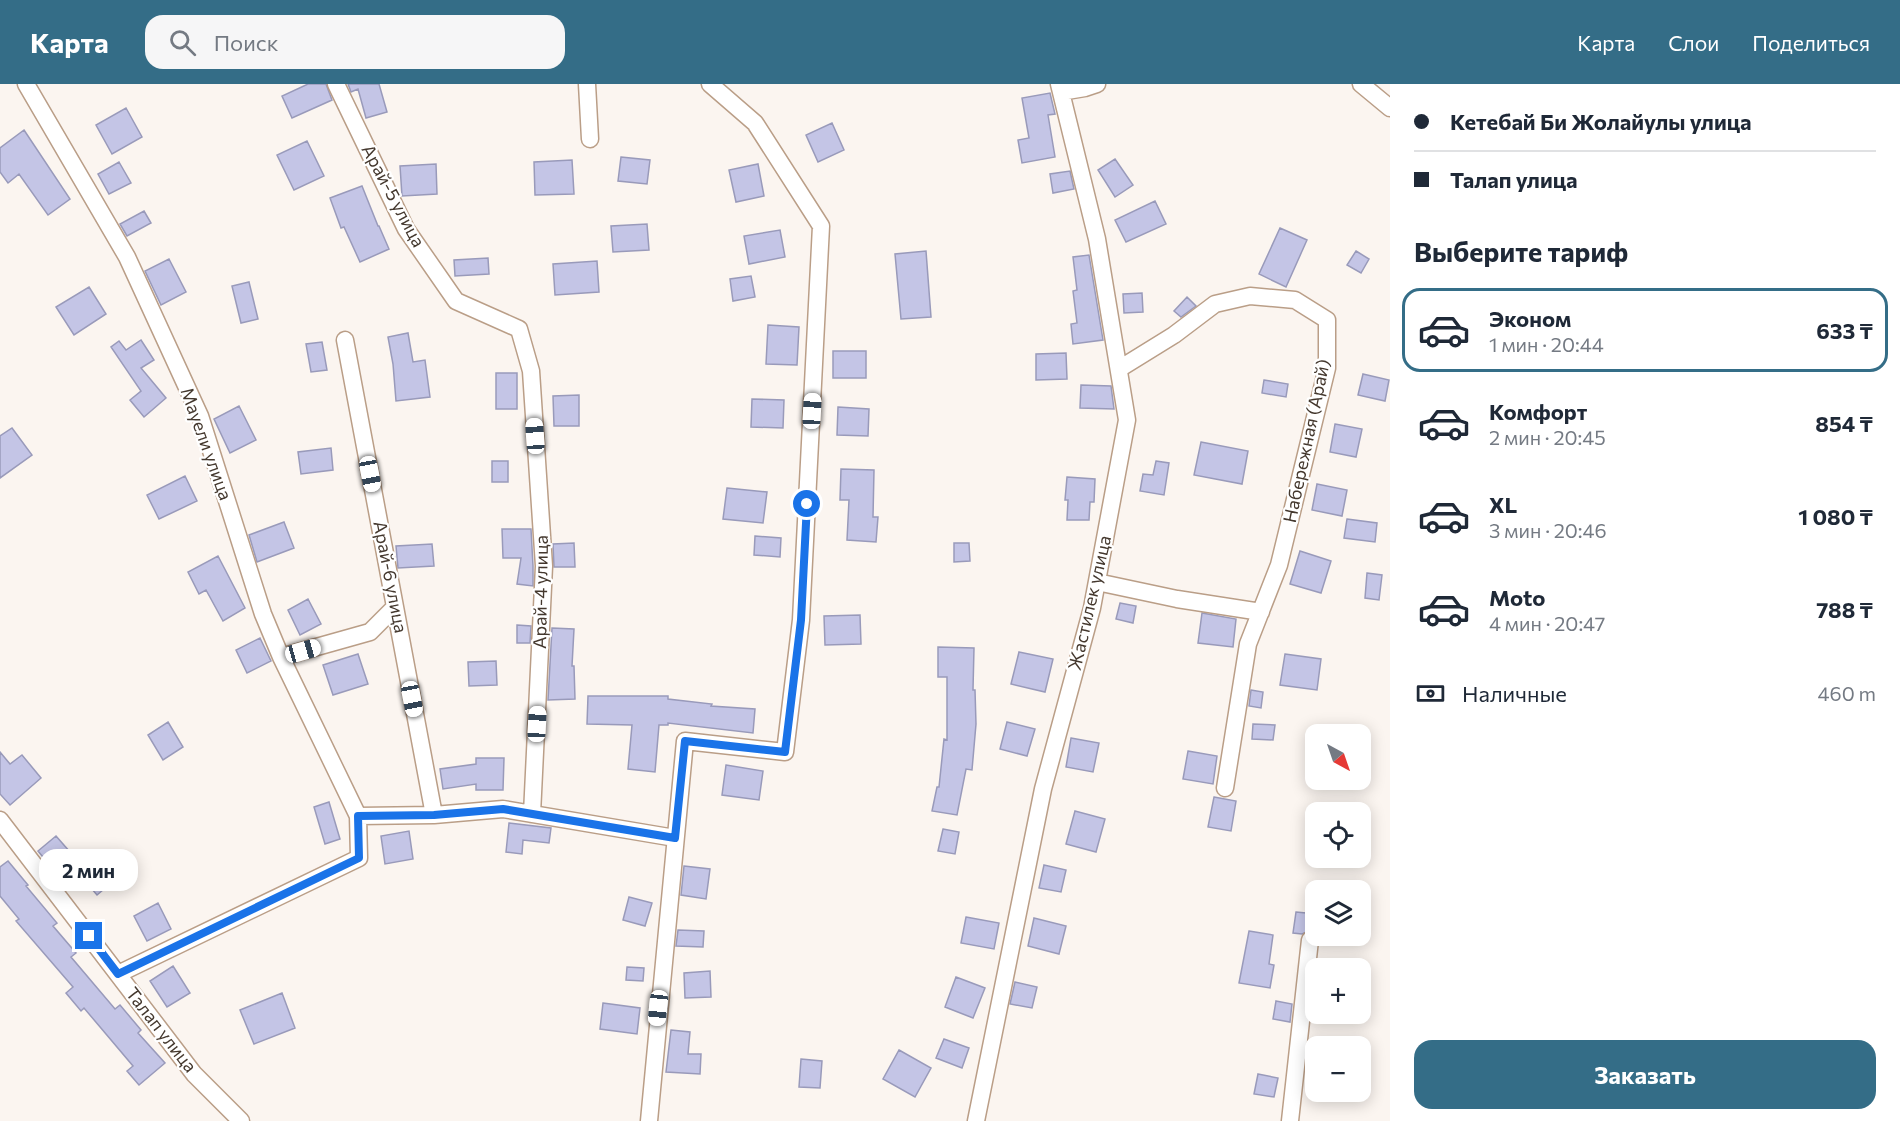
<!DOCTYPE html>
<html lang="ru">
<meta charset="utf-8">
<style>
body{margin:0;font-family:Commissioner,sans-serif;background:#f6f6f7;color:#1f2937;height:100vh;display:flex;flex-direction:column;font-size:22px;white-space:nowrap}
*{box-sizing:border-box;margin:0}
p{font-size:20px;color:#747a83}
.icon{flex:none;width:33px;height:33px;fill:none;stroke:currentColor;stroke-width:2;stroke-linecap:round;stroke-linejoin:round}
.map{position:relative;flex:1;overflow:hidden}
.drawer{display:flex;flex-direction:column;background:#fff;width:510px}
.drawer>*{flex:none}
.top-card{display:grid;align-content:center;height:132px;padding:0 24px;background:#fff}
.needle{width:39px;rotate:140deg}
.buttons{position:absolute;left:1305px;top:640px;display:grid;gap:12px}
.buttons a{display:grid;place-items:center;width:66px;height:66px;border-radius:12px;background:#fff;box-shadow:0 3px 15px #0003;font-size:30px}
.end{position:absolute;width:27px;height:27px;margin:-14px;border:8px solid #1a73e8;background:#fff;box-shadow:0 0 0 3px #fff}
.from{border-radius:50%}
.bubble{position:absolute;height:42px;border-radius:18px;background:#fff;box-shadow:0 3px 15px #0003;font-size:20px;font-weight:700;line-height:42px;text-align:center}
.car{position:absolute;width:18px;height:36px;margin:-18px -9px;border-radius:8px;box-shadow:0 0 4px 2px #0007;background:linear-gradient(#fff 24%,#345 0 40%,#fff 0 76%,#345 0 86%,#fff 0)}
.top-card b{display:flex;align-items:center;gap:21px;height:57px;font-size:22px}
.top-card b+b{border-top:2px solid #e0e1e3}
.top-card i{width:15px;height:15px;background:#1f2937}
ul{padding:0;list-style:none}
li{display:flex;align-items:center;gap:18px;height:84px;margin:0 12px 9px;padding:0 12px;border:3px solid transparent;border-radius:18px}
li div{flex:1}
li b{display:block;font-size:22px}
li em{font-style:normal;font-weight:700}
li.current{border-color:#346d87}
li>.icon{width:54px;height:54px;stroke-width:1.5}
h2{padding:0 24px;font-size:27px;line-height:72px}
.pay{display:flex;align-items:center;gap:15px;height:66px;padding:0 24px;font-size:22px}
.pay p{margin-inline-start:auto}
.action{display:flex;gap:12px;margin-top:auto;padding:12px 24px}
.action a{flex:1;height:69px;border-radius:18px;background:#346d87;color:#fff;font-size:24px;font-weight:700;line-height:69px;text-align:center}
header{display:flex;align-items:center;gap:36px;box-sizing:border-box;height:84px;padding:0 30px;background:#346d87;color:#fff}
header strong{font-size:28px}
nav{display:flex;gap:33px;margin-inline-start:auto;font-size:21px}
.search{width:420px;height:54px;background:#f6f6f7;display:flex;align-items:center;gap:15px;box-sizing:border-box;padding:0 21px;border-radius:18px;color:#747a83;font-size:22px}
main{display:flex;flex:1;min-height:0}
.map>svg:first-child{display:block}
.building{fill:#c4c5e6;stroke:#999aba;stroke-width:1.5}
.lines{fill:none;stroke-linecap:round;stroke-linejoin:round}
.minor-casing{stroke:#ba9e87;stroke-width:19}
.minor{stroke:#fff;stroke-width:16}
.route{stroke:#1a73e8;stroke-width:8}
.labels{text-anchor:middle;stroke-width:4.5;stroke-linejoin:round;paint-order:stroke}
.street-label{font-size:18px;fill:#44382e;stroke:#fff}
</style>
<header>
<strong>Карта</strong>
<div class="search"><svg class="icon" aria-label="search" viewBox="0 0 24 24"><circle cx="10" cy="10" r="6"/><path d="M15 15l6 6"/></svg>Поиск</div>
<nav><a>Карта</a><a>Слои</a><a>Поделиться</a></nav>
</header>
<main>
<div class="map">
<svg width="1390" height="1037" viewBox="0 0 1390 1037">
<rect width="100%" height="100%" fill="#fbf5f0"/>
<path class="building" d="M308,0H326L332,16L292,34L282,12Z
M348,0H379L387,28L366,34L358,5L351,8Z
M1050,9L1055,30L1048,31L1055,73L1022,79L1018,56L1029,54L1022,14Z
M126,24L142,53L112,70L96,41Z
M832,39L844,66L818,78L806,51Z
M24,46L70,115L48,131L19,90L8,99L0,88V64Z
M307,57L324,92L294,106L277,71Z
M621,73L650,76L647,100L618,97Z
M1115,75L1133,101L1115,113L1098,86Z
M572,76L574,110L535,111L534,78Z
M119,78L131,99L109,110L98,90Z
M436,80L437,110L402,112L400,82Z
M758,80L764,112L736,118L729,86Z
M1070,87L1074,105L1053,109L1050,90Z
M362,102L378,142H379L389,165L360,178L344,143L341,144L330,114Z
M1155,117L1166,140L1126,158L1115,136Z
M144,127L151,139L127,152L120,140Z
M647,140L649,166L613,168L611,142Z
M1280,144L1307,156L1286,203L1259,190Z
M780,146L785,173L749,180L744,152Z
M926,167L931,233L901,235L895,170Z
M1356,167L1369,175L1361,189L1347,181Z
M1089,171L1103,256L1073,260L1071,240L1077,239L1073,207L1077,206L1073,173Z
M488,174L489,190L455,192L454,176Z
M169,175L186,208L161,221L145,187Z
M597,177L599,208L555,211L553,180Z
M751,192L755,213L733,217L730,195Z
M249,198L258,235L241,239L232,202Z
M89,203L106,230L74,251L56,223Z
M1142,209L1143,228L1124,229L1123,210Z
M1187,213L1196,222L1181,233L1174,227Z
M768,241L799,243L797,281L766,280Z
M408,249L413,278L425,276L430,313L396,317L393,280L388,253Z
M141,256L154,276L141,284L166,314L144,333L130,316L141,307L111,263L119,257L126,266Z
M322,258L327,286L311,288L306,260Z
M833,267H866V294H833Z
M1066,269L1067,295L1036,296V270Z
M496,289H517V325H496Z
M1363,290L1389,296L1385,317L1358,311Z
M1264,296L1288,300L1286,313L1262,309Z
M1081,301L1111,302L1114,325L1080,324Z
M579,311V342H554L553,312Z
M752,315L784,316L783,344L751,343Z
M239,322L256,356L230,369L214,335Z
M838,323L869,325L868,352L837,351Z
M1335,340L1362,345L1356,373L1330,368Z
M12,344L32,371L0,394V352Z
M1201,358L1248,367L1242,400L1194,391Z
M331,364L333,386L301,390L298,368Z
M492,377H508V398H492Z
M1156,377L1169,379L1164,411L1140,407L1143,390L1153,391Z
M841,385L874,386L873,433H878L876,458L847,456L849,416H840Z
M185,392L197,417L159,435L147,411Z
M1067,393L1095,395L1094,418H1090L1089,436H1067L1068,416H1065Z
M1317,400L1347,406L1342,432L1312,426Z
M727,404L767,408L763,439L723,435Z
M1347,435L1377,439L1375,458L1344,454Z
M284,438L294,464L257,478L249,451Z
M502,445H531L533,482V502L517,500L521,474H503Z
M755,452L781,454L780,473L754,471Z
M574,459L575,483H554L553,460Z
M954,459H969L970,477L954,478Z
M432,460L434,482L398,484L396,462Z
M1300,467L1331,477L1321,509L1290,500Z
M218,472L245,524L223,537L206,506L199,510L188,488Z
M1367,489L1382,491L1379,516L1365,514Z
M308,515L321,540L300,551L288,526Z
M1120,519L1136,522L1133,539L1116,535Z
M1202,529L1236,535L1233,563L1198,559Z
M860,531L861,560L825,561L824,532Z
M517,541L531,542L530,559H517Z
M552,544L574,545L572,582H574L575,615L548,616Z
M260,554L271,577L247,589L236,566Z
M938,563L974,564L973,606H975L976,640L972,686L966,685L957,731L932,727L937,703H939L944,655L947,656V593H938Z
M1019,568L1053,575L1045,608L1011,600Z
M358,570L368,600L333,611L323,581Z
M1285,570L1321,575L1317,606L1280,601Z
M496,577L497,601L469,602L468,578Z
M1251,606L1263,608L1261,624L1249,622Z
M588,612H668V615L712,620L711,622L755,625L753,649L668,639V641H659L655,688L628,685L632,641L587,640Z
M168,638L183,663L163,676L148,651Z
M1007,638L1035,645L1027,672L1000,665Z
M1253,640L1275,641L1273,656L1252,655Z
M1071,654L1099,659L1093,688L1066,683Z
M1188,667L1217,672L1213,700L1183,695Z
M0,668L10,680L22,671L41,694L10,721L0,710Z
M476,674H504L503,706H476V700L443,705L440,685L476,680Z
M726,681L763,687L759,716L722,711Z
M1214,713L1236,717L1231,747L1208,743Z
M329,718L340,755L325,760L314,723Z
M1075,727L1105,735L1096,768L1066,760Z
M509,739L551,744L549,759L523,756L522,770L506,768Z
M943,745L959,748L955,770L938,767Z
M409,747L413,775L385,780L381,752Z
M56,752L70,768L52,784L38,767Z
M100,774L117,794L97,811L80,791Z
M8,777L28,801L26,802L57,839L53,842L76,869L71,873L115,925L120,921L141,946L138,949L165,979L139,1001L127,987L133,982L84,924L81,927L66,909L73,903L16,837L19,835L0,812V783Z
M1044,781L1066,786L1061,808L1039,804Z
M684,782L710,785L706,815L681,811Z
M629,813L652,819L645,842L623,836Z
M158,819L171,845L147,857L134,832Z
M1296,828L1316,830V847L1311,846L1302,850L1293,849Z
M966,833L999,839L994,865L961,859Z
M1034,834L1066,842L1059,870L1028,862Z
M678,846L704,847L703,863L676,862Z
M1249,847L1273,851L1269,880L1274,881L1270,904L1239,899Z
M173,882L190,909L167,923L150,897Z
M627,883L644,884L643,897L626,896Z
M710,887L711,913L685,914L684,889Z
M956,893L985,904L973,934L945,923Z
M1015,898L1037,903L1032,924L1010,920Z
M282,909L295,944L254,960L240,926Z
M1276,917L1292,920L1290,938L1273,935Z
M603,919L640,924L637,950L600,945Z
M671,946L690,948L688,970H701L700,990L666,988Z
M944,955L969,964L962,984L936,974Z
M899,966L931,984L915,1013L883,995Z
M801,975L822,977L820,1004L799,1003Z
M1258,990L1278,994L1274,1013L1254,1010Z"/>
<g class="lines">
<defs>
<path id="minor" d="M26,0L127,173L200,332L263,530L281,573L358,732L359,774L118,890
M336,0L406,145L456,217L519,245L531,287L544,482L532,730
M587,0L590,55
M1361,0L1390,24
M1061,8L1085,4L1097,0
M345,256L434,731
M1119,285L1174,251L1215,220L1250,212L1295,216L1327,236V284L1279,481L1248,560L1225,704
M1097,498L1177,515L1261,528
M281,573L370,548L395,523
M358,732L434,731L503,725L675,754
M0,736L194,990L241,1037
M649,1037L685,657L785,668L801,536L821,142L755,39L710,0
M976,1037L1043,705L1092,524L1127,336L1097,155L1059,0
M1290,1037L1310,856"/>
</defs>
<use href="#minor" class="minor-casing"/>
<use href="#minor" class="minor"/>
</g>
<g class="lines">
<path class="route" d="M89,852L118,890L359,774L358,732L434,731L503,725L675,754L685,657L785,668L801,536L807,420"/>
</g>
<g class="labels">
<g class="street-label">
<text transform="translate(393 112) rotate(62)" y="6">Арай-5 улица</text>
<text transform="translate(1307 357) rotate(-78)" y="6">Набережная (Арай)</text>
<text transform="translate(206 360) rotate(70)" y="6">Мауели улица</text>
<text transform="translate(390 493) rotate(79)" y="6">Арай-6 улица</text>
<text transform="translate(541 508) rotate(-89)" y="6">Арай-4 улица</text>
<text transform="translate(1090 519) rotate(-77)" y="6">Жастилек улица</text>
<text transform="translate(161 946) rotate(52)" y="6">Талап улица</text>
</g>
</g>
</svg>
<div class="buttons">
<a><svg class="needle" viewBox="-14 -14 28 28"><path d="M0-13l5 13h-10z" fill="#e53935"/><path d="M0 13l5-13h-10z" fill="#747a83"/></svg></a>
<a><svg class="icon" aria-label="locate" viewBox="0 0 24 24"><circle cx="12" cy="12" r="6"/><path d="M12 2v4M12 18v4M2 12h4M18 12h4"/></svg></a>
<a><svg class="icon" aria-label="layers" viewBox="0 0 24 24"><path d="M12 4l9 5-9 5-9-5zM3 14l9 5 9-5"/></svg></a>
<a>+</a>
<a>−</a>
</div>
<i class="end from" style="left:807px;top:420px"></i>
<i class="end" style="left:89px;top:852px"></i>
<div class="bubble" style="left:39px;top:765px;width:99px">2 мин</div>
<i class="car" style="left:812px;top:327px;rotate:3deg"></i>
<i class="car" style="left:535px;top:352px;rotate:356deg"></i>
<i class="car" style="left:370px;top:390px;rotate:169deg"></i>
<i class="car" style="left:303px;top:567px;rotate:74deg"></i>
<i class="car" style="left:412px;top:615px;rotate:169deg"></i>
<i class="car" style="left:537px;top:640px;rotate:3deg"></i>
<i class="car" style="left:658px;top:924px;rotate:186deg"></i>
</div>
<section class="drawer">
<div class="top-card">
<b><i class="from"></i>Кетебай Би Жолайулы улица</b>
<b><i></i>Талап улица</b>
</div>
<h2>Выберите тариф</h2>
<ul>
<li class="current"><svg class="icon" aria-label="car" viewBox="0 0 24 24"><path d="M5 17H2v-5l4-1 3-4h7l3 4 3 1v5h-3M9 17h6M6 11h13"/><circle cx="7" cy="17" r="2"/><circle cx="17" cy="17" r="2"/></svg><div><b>Эконом</b><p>1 мин · 20:44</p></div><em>633 ₸</em></li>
<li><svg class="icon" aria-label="car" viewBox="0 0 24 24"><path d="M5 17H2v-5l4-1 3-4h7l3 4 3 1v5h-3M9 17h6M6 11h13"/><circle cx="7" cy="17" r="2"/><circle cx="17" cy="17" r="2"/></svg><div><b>Комфорт</b><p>2 мин · 20:45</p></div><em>854 ₸</em></li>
<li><svg class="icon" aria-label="car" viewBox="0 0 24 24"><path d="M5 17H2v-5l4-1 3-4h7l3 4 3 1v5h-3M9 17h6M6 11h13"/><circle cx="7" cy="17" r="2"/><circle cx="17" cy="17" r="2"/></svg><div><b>XL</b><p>3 мин · 20:46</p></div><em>1 080 ₸</em></li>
<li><svg class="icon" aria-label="car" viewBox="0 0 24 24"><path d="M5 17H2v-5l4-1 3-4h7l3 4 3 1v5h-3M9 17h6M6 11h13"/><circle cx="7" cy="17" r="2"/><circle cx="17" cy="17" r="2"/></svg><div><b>Moto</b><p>4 мин · 20:47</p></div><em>788 ₸</em></li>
</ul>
<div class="pay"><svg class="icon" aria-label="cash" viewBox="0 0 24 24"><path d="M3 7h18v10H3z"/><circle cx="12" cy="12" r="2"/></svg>Наличные<p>460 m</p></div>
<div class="action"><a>Заказать</a></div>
</section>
</main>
